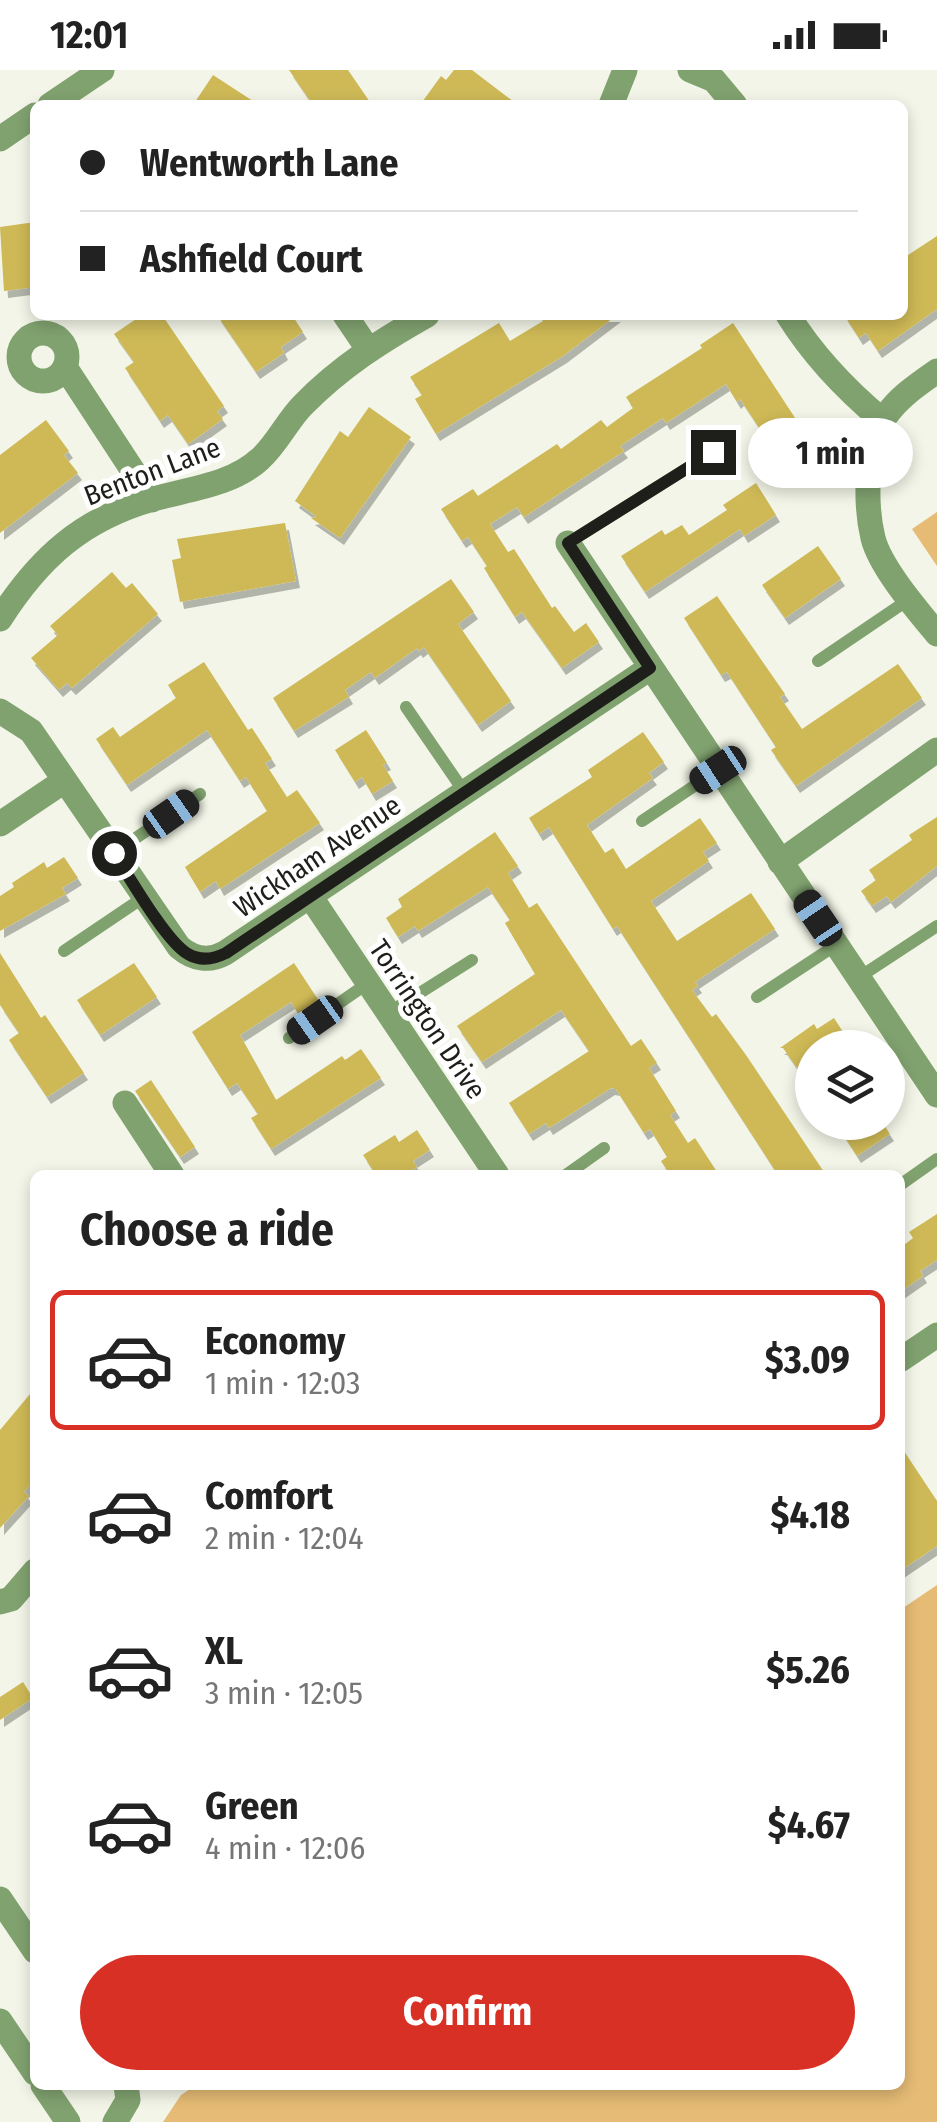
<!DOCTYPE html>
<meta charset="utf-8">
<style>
body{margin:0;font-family:"Fira Sans Condensed",sans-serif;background:#f2f2f2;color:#222;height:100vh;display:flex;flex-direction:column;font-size:38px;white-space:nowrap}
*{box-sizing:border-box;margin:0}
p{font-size:32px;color:#767676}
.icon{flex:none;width:55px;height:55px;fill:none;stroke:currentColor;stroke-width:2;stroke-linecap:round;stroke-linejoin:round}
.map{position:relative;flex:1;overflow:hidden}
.side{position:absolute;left:30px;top:1100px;width:875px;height:920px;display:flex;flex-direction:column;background:#fff;border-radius:15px;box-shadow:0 5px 15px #0003}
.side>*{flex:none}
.banner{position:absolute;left:30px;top:30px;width:878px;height:220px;border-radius:15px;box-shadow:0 5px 15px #0003;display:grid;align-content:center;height:220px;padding:0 50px;background:#fff}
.buttons{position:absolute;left:795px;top:960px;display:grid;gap:20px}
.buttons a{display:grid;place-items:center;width:110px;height:110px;border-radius:50%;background:#fff;box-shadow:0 5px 15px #0003;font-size:50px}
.end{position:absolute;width:45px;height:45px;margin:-22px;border:12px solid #1e1f1a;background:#fff;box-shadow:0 0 0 5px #fff}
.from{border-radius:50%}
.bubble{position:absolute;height:70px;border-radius:35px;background:#fff;box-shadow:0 5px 15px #0003;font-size:32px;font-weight:700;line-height:70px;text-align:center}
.car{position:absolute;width:30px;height:60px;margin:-30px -15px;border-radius:12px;box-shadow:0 0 8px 2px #0007;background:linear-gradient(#222 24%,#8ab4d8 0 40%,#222 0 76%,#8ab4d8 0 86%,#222 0)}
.banner b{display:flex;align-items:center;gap:35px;height:95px;font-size:38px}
.banner b+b{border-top:2px solid #e0e0e0}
.banner i{width:25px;height:25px;background:#222}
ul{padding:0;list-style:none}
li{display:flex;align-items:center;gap:30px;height:140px;margin:0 20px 15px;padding:0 30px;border:5px solid transparent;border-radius:15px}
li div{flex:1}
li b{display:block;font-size:38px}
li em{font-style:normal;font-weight:700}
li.on{border-color:#d93025}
li>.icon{width:90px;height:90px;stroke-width:1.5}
h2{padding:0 50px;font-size:45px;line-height:120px}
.cta{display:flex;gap:20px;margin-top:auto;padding:20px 50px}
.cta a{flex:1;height:115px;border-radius:60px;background:#d93025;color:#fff;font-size:40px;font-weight:700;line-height:115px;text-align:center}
.status{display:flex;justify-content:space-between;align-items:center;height:70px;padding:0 50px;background:#fff;direction:ltr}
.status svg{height:28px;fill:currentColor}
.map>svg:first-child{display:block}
.green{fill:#e5bb75}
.building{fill:#ceb957;filter:url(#shadow)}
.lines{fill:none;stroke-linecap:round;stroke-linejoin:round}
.service{stroke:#80a26f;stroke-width:12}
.minor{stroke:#80a26f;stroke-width:25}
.tertiary{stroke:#80a26f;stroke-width:25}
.route{stroke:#1e1f1a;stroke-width:12}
.labels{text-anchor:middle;stroke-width:10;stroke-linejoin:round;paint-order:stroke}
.street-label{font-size:28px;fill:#1e1f1a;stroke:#fff}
</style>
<div class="status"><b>12:01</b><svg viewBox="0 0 49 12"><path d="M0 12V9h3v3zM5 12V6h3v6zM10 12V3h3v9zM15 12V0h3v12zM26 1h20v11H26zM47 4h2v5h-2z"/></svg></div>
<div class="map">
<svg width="937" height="2052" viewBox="0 0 937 2052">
<defs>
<filter id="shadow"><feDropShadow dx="4" dy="7" stdDeviation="0" flood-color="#0004"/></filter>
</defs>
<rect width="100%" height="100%" fill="#f2f5e7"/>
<path class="green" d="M937,442V496L912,459Z
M937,1515V2052H163L181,2025L196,2015H900V1540Z"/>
<path class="building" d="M289,0H348L372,35H313Z
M454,0H472L518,35H420L441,6L446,10Z
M213,5L259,35H193Z
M35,152V217L4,221L0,157Z
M937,166V239L878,281L866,263L859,268L844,245H902V189Z
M142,245H162L224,336L217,341L223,349L188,374L168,345L160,351L125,298L134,292L114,264Z
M217,245H292L303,262L281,277L284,283L256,302Z
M538,245H617L563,286L436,364L415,329L422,325L410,307L499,253L510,271L543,251Z
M733,253L816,380L780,403L754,363L760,359L740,329L737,332L726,314L666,353L663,348L620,376L624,381L524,447L517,437L490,454L508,482L514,479L552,538L555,536L574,562L586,553L599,572L562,598L522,542L515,547L484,498L487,496L468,467L462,471L441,439L473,419L478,426L557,374L561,379L601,350L607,357L633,338L626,327L702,278L700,275Z
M369,337L411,367L340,468L311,448L317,447L295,431L340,361L348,367Z
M46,350L69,381L64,385L78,403L0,463V385Z
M756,413L776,445L744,466L740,459L645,522L621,486L662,460L665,465L682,455L689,465L727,440L723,435Z
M285,453L296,511L180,532L172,490L181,488L177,469Z
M818,476L841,509L785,548L762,515Z
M112,502L126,518L132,513L158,544L72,618L67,613L59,620L31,588L58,565L50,556Z
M451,509L474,542L458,554L511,631L478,655L424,577L419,581L417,578L375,608L371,602L345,620L349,627L294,661L273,628Z
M717,526L785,624L780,627L802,659L898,594L922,628L796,716L771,680L776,677L727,602L721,605L684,548Z
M204,592L248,660L252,658L272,689L265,693L287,727L297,720L320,753L220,819L216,811L200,822L185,797L267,741L246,707L240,711L207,660L127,715L96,669L113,657L120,667L176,628L168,615Z
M366,660L387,693L383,695L393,711L372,724L362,707L355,712L335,680Z
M643,662L664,692L649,703L653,708L587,755L605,783L613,778L626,799L700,748L717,773L703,782L709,791L651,831L677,871L751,823L775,859L695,912L698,916L692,920L712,947L716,944L746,985L826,1105H778L617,856L613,859L549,757L539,764L529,748L592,707L588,700Z
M937,747V796L891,832L887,826L872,836L861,821L876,810L869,800L912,770L909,765Z
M495,762L518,796L508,803L529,838L537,833L631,976L641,969L657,993L649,998L676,1041L670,1045L688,1073L695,1068L719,1105H670L661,1091L667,1087L650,1059L644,1063L616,1019L611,1018L549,1058L546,1053L529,1064L509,1033L589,981L561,940L482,992L457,956L535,904L505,853L510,850L488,817L418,861L415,856L398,867L386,848L402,837L398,829Z
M64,787L78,808L62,818L66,824L0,861V826L14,817L12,813L44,792L47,798Z
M0,883L41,948L45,945L84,1003L47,1027L9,970L19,963L0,935Z
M134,893L157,927L100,965L77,930Z
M294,893L319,931L299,945L291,932L240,965L276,1030L342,986L345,990L361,979L381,1008L271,1079L251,1048L258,1044L237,1013L228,1019L192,962Z
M834,948L847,968L834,978H812V1019L783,978H780L814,954L817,959Z
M151,1010L195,1077L180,1087L135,1021Z
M835,1052H882L890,1064L857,1086Z
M417,1060L430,1080L413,1091L417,1097L404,1105H376L363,1085L395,1065L399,1072Z
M937,1144V1190L920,1201L923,1206L900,1222V1178L913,1168L909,1162Z
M35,1318V1409L24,1422L29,1426L0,1458V1360Z
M900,1375L937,1431V1476L900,1501Z
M23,1612L33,1628L0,1650V1627Z"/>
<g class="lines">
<path class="service" d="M568,473L713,382
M818,591L908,530
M406,637L465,723
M642,751L718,700
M114,783L200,724
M64,881L144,827
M858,908L937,856
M757,927L836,875
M388,943L472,890
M289,968L368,913
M566,1105L604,1078
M900,1115L937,1089"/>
<path class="minor" d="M690,0L714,10L735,35
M611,35L625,0
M345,245L368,279
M788,245C814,287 845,319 882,350
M19 287a24 24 0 1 1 48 0a24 24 0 1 1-48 0Z
M65,297L152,430
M937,301C917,315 899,327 885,347C865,375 865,435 873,468C880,497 918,541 937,564
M568,473L937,1025
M0,549C39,488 82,449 153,429C189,419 232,415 260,389C277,374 287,351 303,335C340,297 381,271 427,245
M0,641L31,661L179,877C193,889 209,892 225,883L650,598
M0,754L64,711
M780,792L937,680
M310,826L497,1105
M125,1033L172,1105
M900,1290L937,1265
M0,1532L11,1529L35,1501
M0,1829L35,1881
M0,1951L35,2003
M43,2015L68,2052
M115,2052L128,2030L126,2015"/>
<path class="tertiary" d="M50,35L102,0
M0,69L35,45"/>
</g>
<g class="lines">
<path class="route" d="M114,783C128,805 167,873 188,884C200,891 214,889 226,883L650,598L568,473L713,382"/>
</g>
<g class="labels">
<g class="street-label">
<text transform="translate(152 401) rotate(-21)" y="10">Benton Lane</text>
<text transform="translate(317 786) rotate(-34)" y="10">Wickham Avenue</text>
<text transform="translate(428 949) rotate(56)" y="10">Torrington Drive</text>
</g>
</g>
</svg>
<div class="buttons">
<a><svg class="icon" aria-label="layers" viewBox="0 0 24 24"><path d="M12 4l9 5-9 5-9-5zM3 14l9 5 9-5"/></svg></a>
</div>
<i class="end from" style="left:114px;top:783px"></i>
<i class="end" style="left:713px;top:382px"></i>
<div class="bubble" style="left:748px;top:348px;width:165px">1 min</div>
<i class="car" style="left:718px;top:700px;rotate:237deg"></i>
<i class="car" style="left:171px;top:744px;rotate:55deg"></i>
<i class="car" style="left:818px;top:848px;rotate:326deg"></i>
<i class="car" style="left:315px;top:950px;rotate:235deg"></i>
<div class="banner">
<b><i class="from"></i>Wentworth Lane</b>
<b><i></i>Ashfield Court</b>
</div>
<section class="side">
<h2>Choose a ride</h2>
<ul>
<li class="on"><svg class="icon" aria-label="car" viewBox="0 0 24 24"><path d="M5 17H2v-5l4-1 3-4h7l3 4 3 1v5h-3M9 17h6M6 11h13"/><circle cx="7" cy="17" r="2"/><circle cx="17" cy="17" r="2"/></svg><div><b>Economy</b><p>1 min · 12:03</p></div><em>$3.09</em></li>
<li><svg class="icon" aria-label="car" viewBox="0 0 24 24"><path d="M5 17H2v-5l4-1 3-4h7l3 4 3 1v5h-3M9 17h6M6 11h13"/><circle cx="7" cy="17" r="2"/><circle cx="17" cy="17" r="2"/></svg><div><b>Comfort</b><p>2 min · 12:04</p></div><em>$4.18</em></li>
<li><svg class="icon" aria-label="car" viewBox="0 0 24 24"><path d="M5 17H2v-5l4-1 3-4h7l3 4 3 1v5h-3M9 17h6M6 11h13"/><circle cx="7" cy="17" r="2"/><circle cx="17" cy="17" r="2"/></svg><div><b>XL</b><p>3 min · 12:05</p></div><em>$5.26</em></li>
<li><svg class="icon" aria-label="car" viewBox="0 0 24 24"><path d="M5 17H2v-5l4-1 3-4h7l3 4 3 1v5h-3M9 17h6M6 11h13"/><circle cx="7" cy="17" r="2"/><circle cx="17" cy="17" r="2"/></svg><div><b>Green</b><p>4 min · 12:06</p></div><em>$4.67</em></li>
</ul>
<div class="cta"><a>Confirm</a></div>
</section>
</div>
